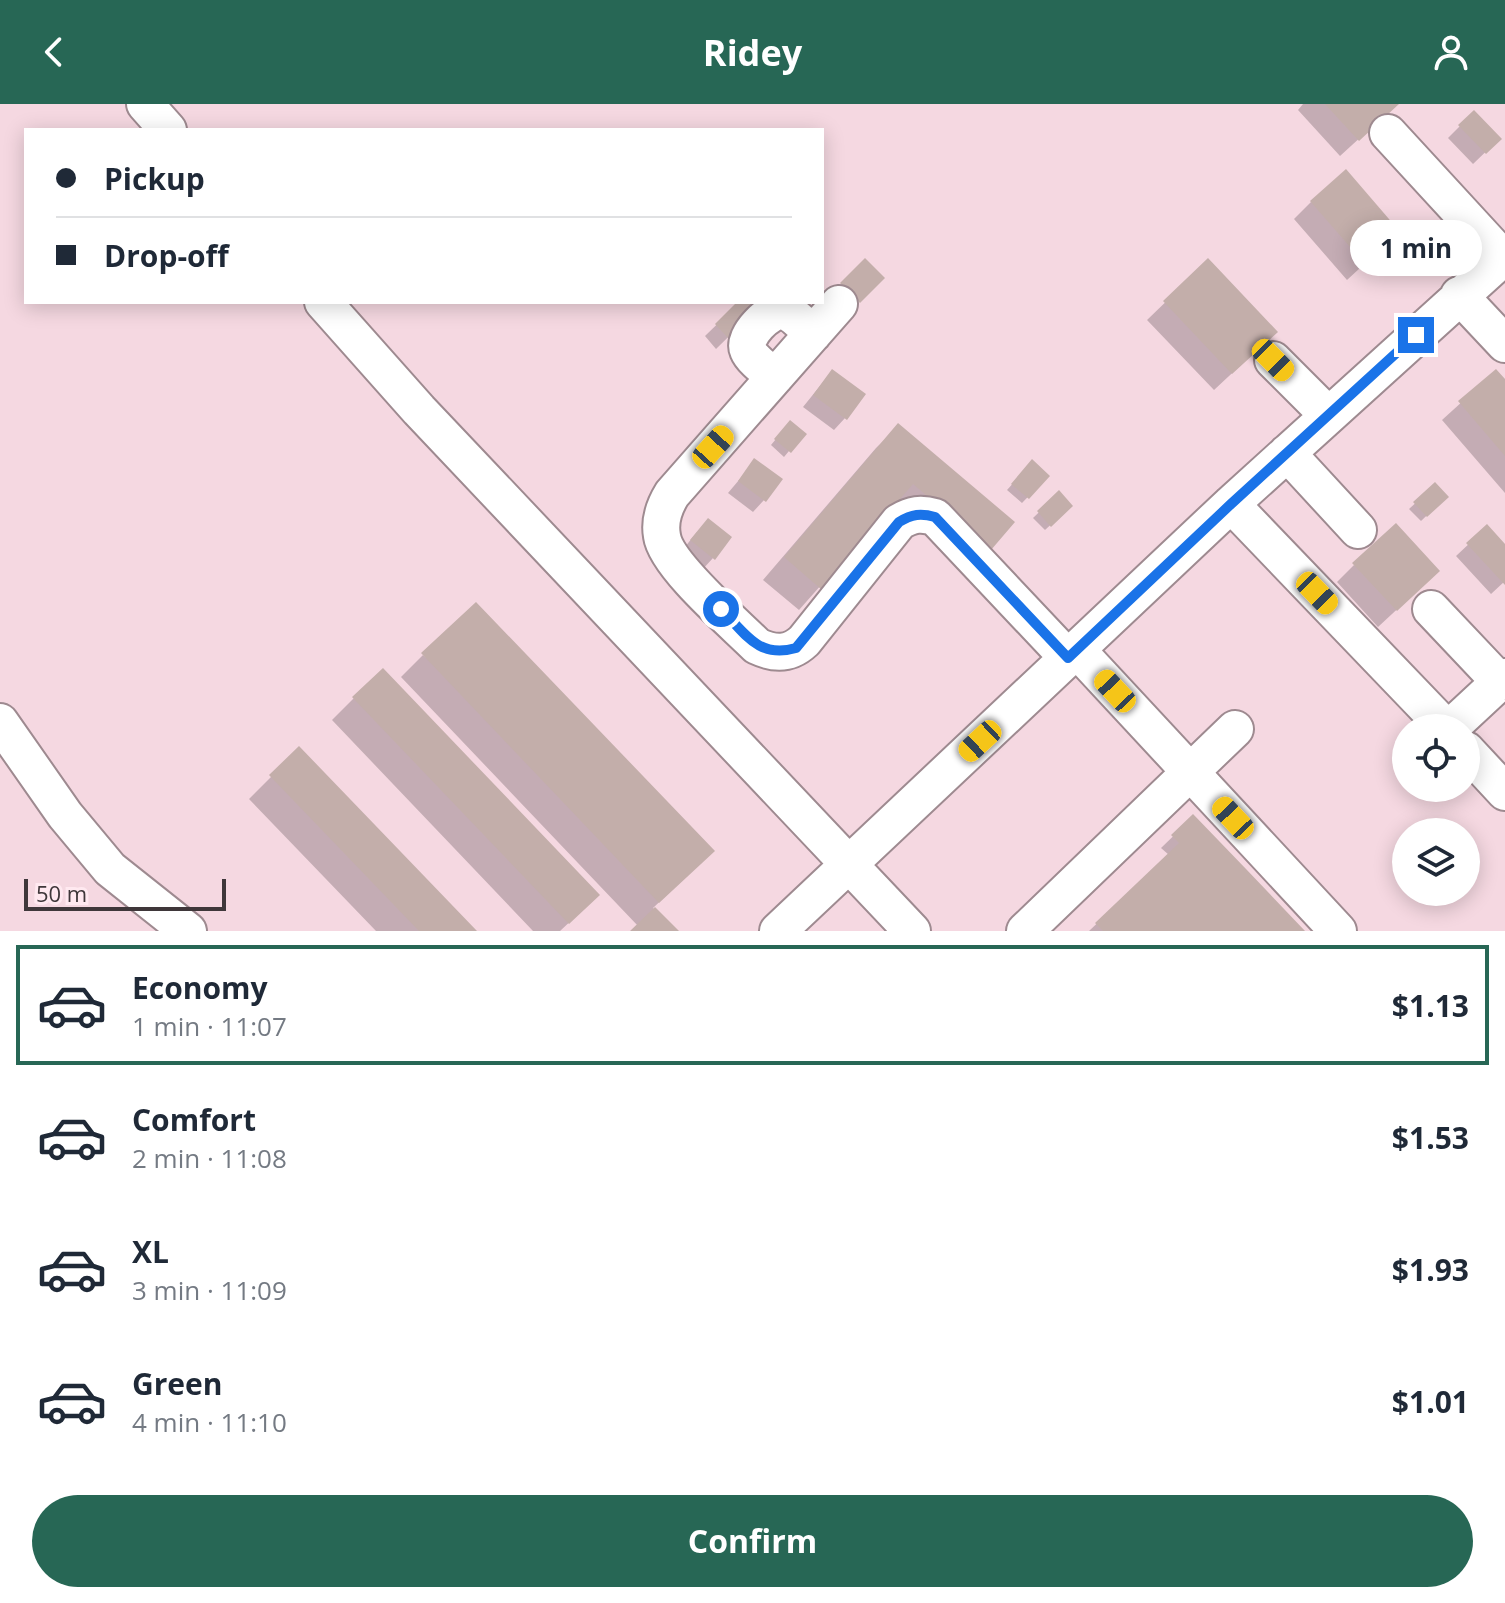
<!DOCTYPE html>
<meta charset="utf-8">
<style>
body{margin:0;font-family:"Open Sans",sans-serif;background:#f6f6f7;color:#1f2937;height:100vh;display:flex;flex-direction:column;font-size:30px;white-space:nowrap}
*{box-sizing:border-box;margin:0}
p{font-size:26px;color:#747a83}
.icon{flex:none;width:44px;height:44px;fill:none;stroke:currentColor;stroke-width:2;stroke-linecap:round;stroke-linejoin:round}
.map{position:relative;height:827px;overflow:hidden}
.details{display:flex;flex-direction:column;background:#fff;flex:1}
.details>*{flex:none}
.top-card{position:absolute;left:24px;top:24px;width:800px;height:176px;border-radius:0px;box-shadow:0 4px 20px #0003;display:grid;align-content:center;height:176px;padding:0 32px;background:#fff}
.tools{position:absolute;left:1392px;top:610px;display:grid;gap:16px}
.tools a{display:grid;place-items:center;width:88px;height:88px;border-radius:50%;background:#fff;box-shadow:0 4px 20px #0003;font-size:40px}
.scale{position:absolute;left:24px;bottom:20px;width:202px;box-sizing:border-box;padding-left:8px;border:4px solid #3f373a;border-top:0;font-size:22px;line-height:28px;white-space:nowrap;color:#3f373a;-webkit-text-stroke:6px #ffe9f0;paint-order:stroke}
.end{position:absolute;width:36px;height:36px;margin:-18px;border:10px solid #1a73e8;background:#fff;box-shadow:0 0 0 4px #fff}
.from{border-radius:50%}
.bubble{position:absolute;height:56px;border-radius:28px;background:#fff;box-shadow:0 4px 20px #0003;font-size:26px;font-weight:700;line-height:56px;text-align:center}
.car{position:absolute;width:24px;height:48px;margin:-24px -12px;border-radius:10px;box-shadow:0 0 6px 2px #0007;background:linear-gradient(#f5c518 24%,#345 0 40%,#f5c518 0 76%,#345 0 86%,#f5c518 0)}
.top-card b{display:flex;align-items:center;gap:28px;height:76px;font-size:30px}
.top-card b+b{border-top:2px solid #e0e1e3}
.top-card i{width:20px;height:20px;background:#1f2937}
ul{padding:14px 0 0;list-style:none}
li{display:flex;align-items:center;gap:24px;height:120px;margin:0 16px 12px;padding:0 16px;border:4px solid transparent;border-radius:0px}
li div{flex:1}
li b{display:block;font-size:30px}
li em{font-style:normal;font-weight:700}
li.selected{border-color:#276755}
li>.icon{width:72px;height:72px;stroke-width:1.5}
.cta{display:flex;gap:16px;margin-top:auto;padding:16px 32px}
.cta a{flex:1;height:92px;border-radius:48px;background:#276755;color:#fff;font-size:32px;font-weight:700;line-height:92px;text-align:center}
header{display:flex;justify-content:space-between;align-items:center;height:104px;padding:0 32px;background:#276755;color:#fff;font-size:36px;font-weight:700}
.map>svg:first-child{display:block}
.built{fill:#f5d8e1;fill-rule:evenodd}
.shadow{fill:#0003}
.building{fill:#c3aeaa}
.lines{fill:none;stroke-linecap:round;stroke-linejoin:round}
.minor-casing{stroke:#9e8a90;stroke-width:40}
.minor{stroke:#fff;stroke-width:36}
.route{stroke:#1a73e8;stroke-width:10}
</style>
<header><svg class="icon" aria-label="back" viewBox="0 0 24 24"><path d="M15 5l-7 7 7 7"/></svg>Ridey<svg class="icon" aria-label="person" viewBox="0 0 24 24"><circle cx="12" cy="8" r="4"/><path d="M4 21q1-7 8-7t8 7"/></svg></header>
<div class="map">
<svg width="1505" height="827" viewBox="0 0 1505 827">
<rect width="100%" height="100%" fill="#ffe9f0"/>
<path class="built" d="M0,0H1505V827H0ZM26,26H822V198H26ZM1406,624H1466V684H1406ZM1406,728H1466V788H1406Z"/>
<path class="shadow" d="M1303,0H1397L1340,52L1298,6Z
M1474,8L1499,35L1473,60L1448,34Z
M1311,98L1398,129L1347,176L1294,115Z
M1208,157L1258,245L1214,286L1147,216Z
M740,198H764L716,245L705,232Z
M832,267L845,314L834,326L803,303Z
M1496,267L1505,278V389L1442,316Z
M899,322L967,467L891,402L799,506L763,476L876,344Z
M785,324L789,347L784,353L771,341Z
M755,357L764,396L753,408L728,389Z
M1032,358L1048,372L1022,399L1007,386Z
M1435,381L1446,393L1421,417L1409,405Z
M1059,389L1071,402L1045,426L1033,414Z
M1487,423L1505,443V477L1491,490L1456,452Z
M697,428L713,454L702,466L680,449Z
M1354,461L1420,484L1378,523L1337,478Z
M423,551L690,769L653,804L676,827H633L638,822L401,573Z
M354,594L575,813L560,827H533L332,616Z
M299,645L474,827H376L249,695Z
M1193,713L1302,827H1089L1169,751L1161,744Z"/>
<path class="building" d="M1325,0H1399L1359,37Z
M1474,6L1502,35L1486,50L1458,21Z
M1346,65L1401,129L1365,160L1310,97Z
M865,154L885,174L860,199L840,179Z
M1208,154L1278,228L1232,270L1163,197Z
M737,198H767L729,235L715,220Z
M832,265L866,290L847,316L813,291Z
M1496,265L1505,275V352L1458,297Z
M790,316L807,330L791,349L774,335Z
M898,319L1015,418L991,446L913,380L822,486L784,453Z
M754,354L783,375L766,398L738,377Z
M1032,355L1050,372L1029,395L1011,380Z
M1435,378L1449,393L1427,413L1413,398Z
M1059,386L1073,402L1051,423L1037,407Z
M708,414L732,433L715,456L690,436Z
M1396,419L1440,467L1397,507L1352,459Z
M1487,420L1505,440V481L1466,439Z
M476,498L715,747L659,799L421,549Z
M383,564L600,791L569,820L352,593Z
M299,642L477,827H419L269,671Z
M1193,710L1246,765L1305,827H1103L1095,819L1179,739L1171,731Z
M655,803L679,827H630Z"/>
<g class="lines">
<defs>
<path id="minor" d="M145,0L168,26
M1388,29L1503,154
M1459,191L1505,240
M323,198L419,306L912,827
M839,200L672,390C664,403 659,416 662,432C666,461 734,519 757,542C774,550 789,551 804,537L899,418C912,410 921,409 935,413L1068,554
M1273,256L1328,311
M775,273C767,266 752,256 748,246C742,233 769,205 783,207C793,209 805,223 813,230
M1287,349L1358,426
M1231,400L1446,624
M1431,505L1500,578
M1077,546L1338,827
M0,618L65,711L110,765L188,827
M1450,624L1505,573
M1466,646L1505,688
M778,827L1231,400L1505,152
M1025,827L1235,625"/>
</defs>
<use href="#minor" class="minor-casing"/>
<use href="#minor" class="minor"/>
</g>
<g class="lines">
<path class="route" d="M721,505C745,529 758,555 796,544L899,418C912,410 921,409 935,413L1068,554L1231,400L1416,231"/>
</g>
</svg>
<div class="tools">
<a><svg class="icon" aria-label="locate" viewBox="0 0 24 24"><circle cx="12" cy="12" r="6"/><path d="M12 2v4M12 18v4M2 12h4M18 12h4"/></svg></a>
<a><svg class="icon" aria-label="layers" viewBox="0 0 24 24"><path d="M12 4l9 5-9 5-9-5zM3 14l9 5 9-5"/></svg></a>
</div>
<div class="scale">50 m</div>
<i class="end from" style="left:721px;top:505px"></i>
<i class="end" style="left:1416px;top:231px"></i>
<div class="bubble" style="left:1350px;top:116px;width:132px">1 min</div>
<i class="car" style="left:1273px;top:256px;rotate:135deg"></i>
<i class="car" style="left:713px;top:343px;rotate:42deg"></i>
<i class="car" style="left:1317px;top:489px;rotate:136deg"></i>
<i class="car" style="left:1115px;top:587px;rotate:317deg"></i>
<i class="car" style="left:980px;top:637px;rotate:227deg"></i>
<i class="car" style="left:1233px;top:714px;rotate:317deg"></i>
<div class="top-card">
<b><i class="from"></i>Pickup</b>
<b><i></i>Drop-off</b>
</div>
</div>
<section class="details">
<ul>
<li class="selected"><svg class="icon" aria-label="car" viewBox="0 0 24 24"><path d="M5 17H2v-5l4-1 3-4h7l3 4 3 1v5h-3M9 17h6M6 11h13"/><circle cx="7" cy="17" r="2"/><circle cx="17" cy="17" r="2"/></svg><div><b>Economy</b><p>1 min · 11:07</p></div><em>$1.13</em></li>
<li><svg class="icon" aria-label="car" viewBox="0 0 24 24"><path d="M5 17H2v-5l4-1 3-4h7l3 4 3 1v5h-3M9 17h6M6 11h13"/><circle cx="7" cy="17" r="2"/><circle cx="17" cy="17" r="2"/></svg><div><b>Comfort</b><p>2 min · 11:08</p></div><em>$1.53</em></li>
<li><svg class="icon" aria-label="car" viewBox="0 0 24 24"><path d="M5 17H2v-5l4-1 3-4h7l3 4 3 1v5h-3M9 17h6M6 11h13"/><circle cx="7" cy="17" r="2"/><circle cx="17" cy="17" r="2"/></svg><div><b>XL</b><p>3 min · 11:09</p></div><em>$1.93</em></li>
<li><svg class="icon" aria-label="car" viewBox="0 0 24 24"><path d="M5 17H2v-5l4-1 3-4h7l3 4 3 1v5h-3M9 17h6M6 11h13"/><circle cx="7" cy="17" r="2"/><circle cx="17" cy="17" r="2"/></svg><div><b>Green</b><p>4 min · 11:10</p></div><em>$1.01</em></li>
</ul>
<div class="cta"><a>Confirm</a></div>
</section>
